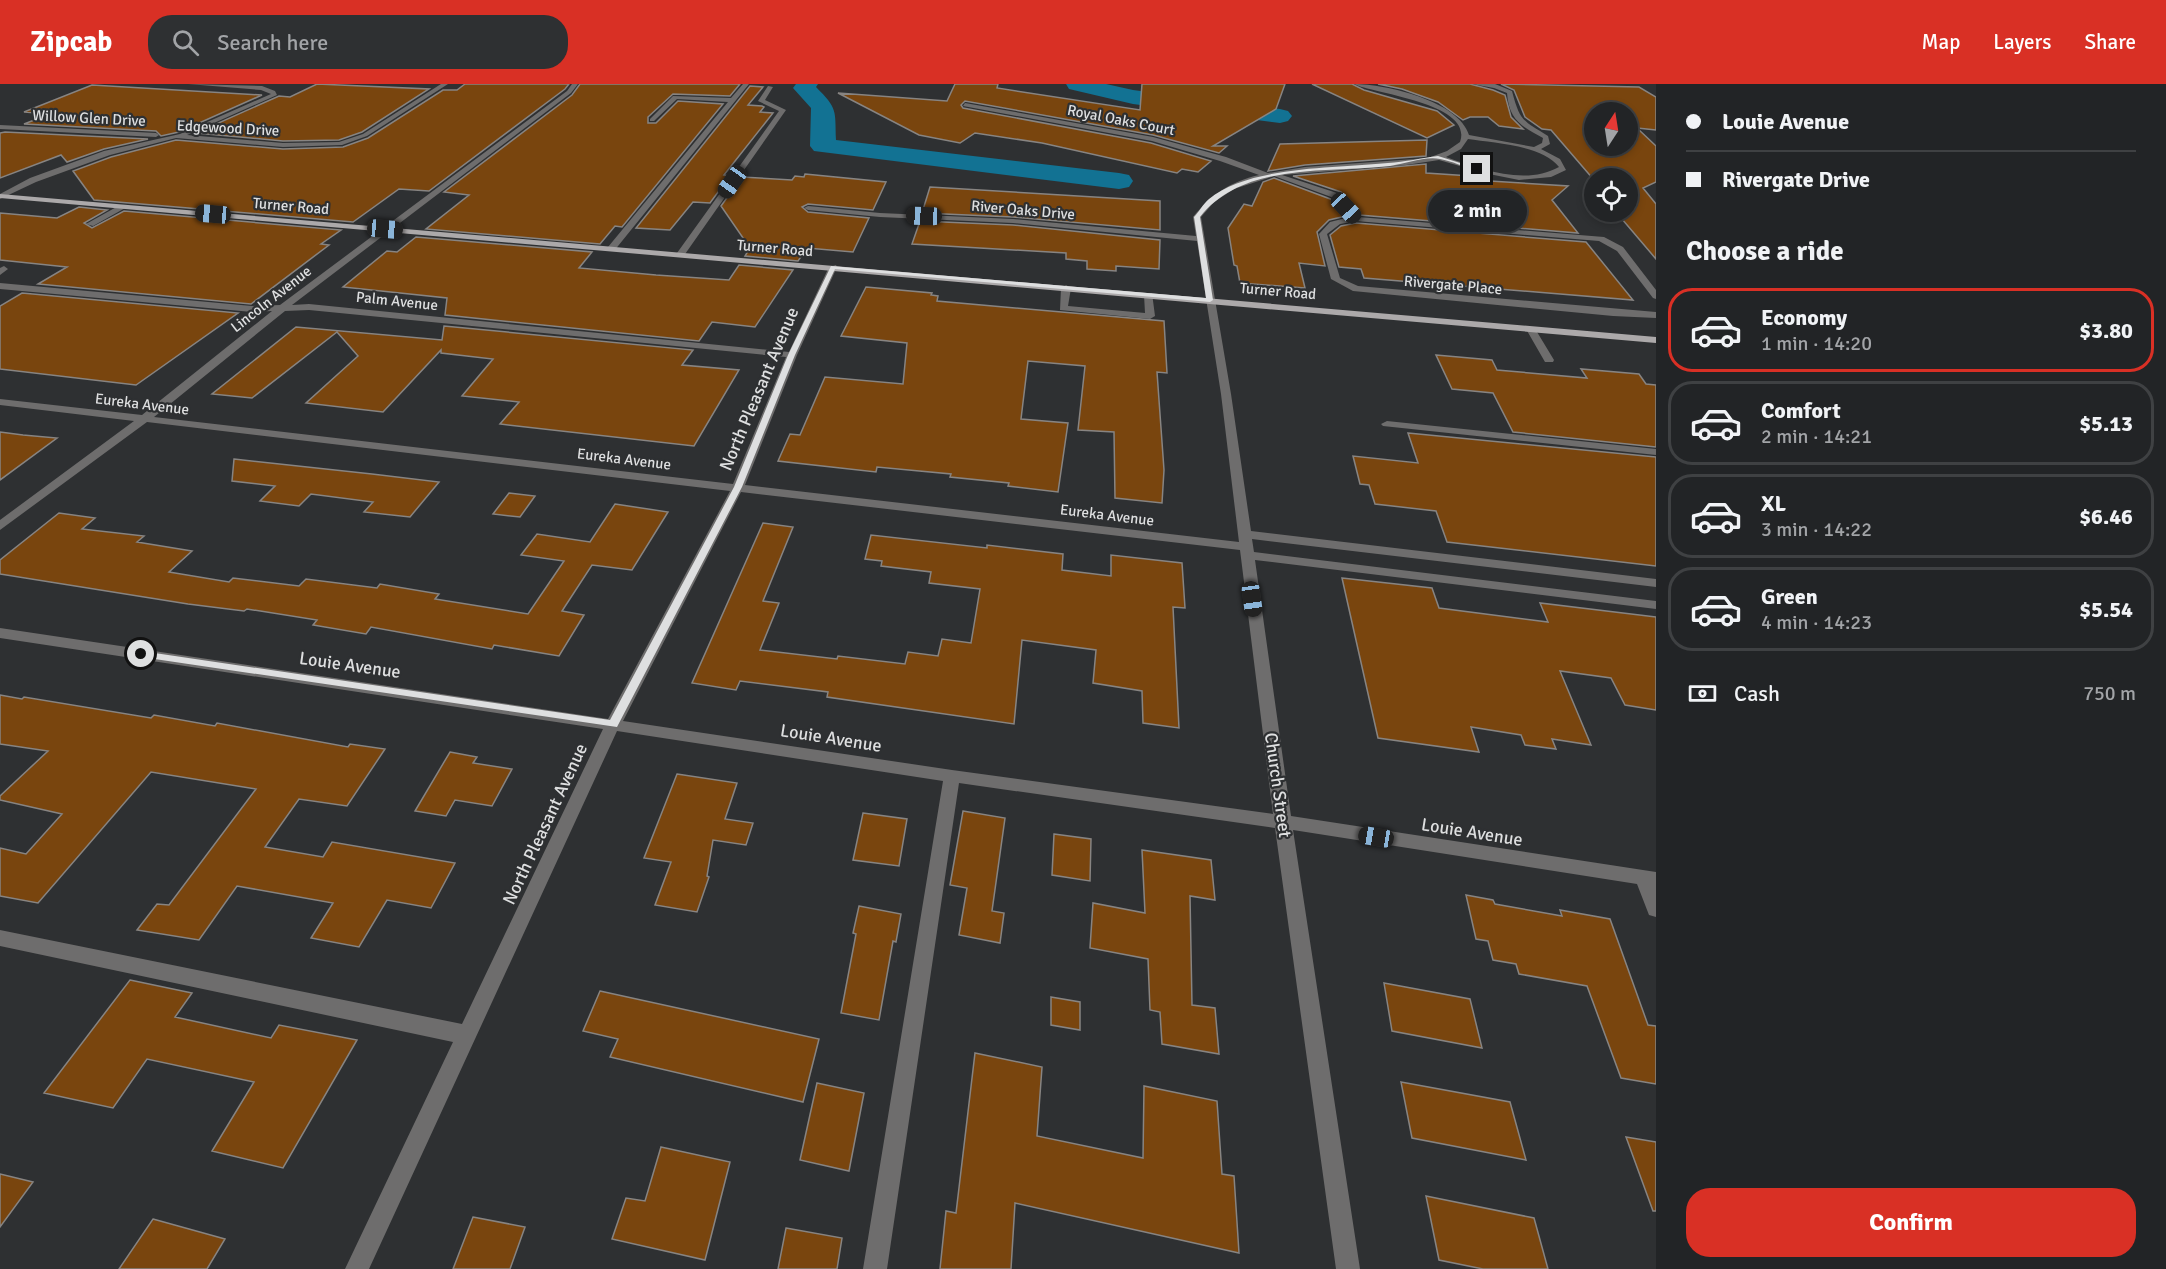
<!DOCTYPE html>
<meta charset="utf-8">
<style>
body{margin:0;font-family:Signika,sans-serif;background:#2e3032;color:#f1f3f6;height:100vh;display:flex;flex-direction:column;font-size:22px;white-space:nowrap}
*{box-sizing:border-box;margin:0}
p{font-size:20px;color:#a2a4a7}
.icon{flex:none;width:33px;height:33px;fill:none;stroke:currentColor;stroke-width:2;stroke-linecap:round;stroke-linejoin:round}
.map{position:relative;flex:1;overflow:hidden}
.details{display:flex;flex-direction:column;background:#222426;width:510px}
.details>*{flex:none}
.hud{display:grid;align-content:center;height:132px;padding:0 30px;background:#222426}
.needle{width:39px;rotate:12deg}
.buttons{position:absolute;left:1584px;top:18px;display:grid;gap:12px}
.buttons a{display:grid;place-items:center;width:54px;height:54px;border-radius:50%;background:#222426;box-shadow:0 3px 9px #0003,0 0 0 2px #3f4143;font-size:30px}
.end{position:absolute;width:27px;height:27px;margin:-14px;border:8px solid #dedfe0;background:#111;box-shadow:0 0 0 3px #111}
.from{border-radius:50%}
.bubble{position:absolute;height:42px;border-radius:21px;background:#222426;box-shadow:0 3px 9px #0003,0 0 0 2px #3f4143;font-size:20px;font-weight:700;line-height:42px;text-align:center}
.car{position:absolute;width:18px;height:36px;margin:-18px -9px;border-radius:8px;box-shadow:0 0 4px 2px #0007;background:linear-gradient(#222 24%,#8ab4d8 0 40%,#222 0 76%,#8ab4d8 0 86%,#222 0)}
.hud b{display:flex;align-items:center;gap:21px;height:57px;font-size:22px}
.hud b+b{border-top:2px solid #3f4143}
.hud i{width:15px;height:15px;background:#f1f3f6}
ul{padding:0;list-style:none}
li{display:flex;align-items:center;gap:18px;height:84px;margin:0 12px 9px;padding:0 18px;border:3px solid #3f4143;border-radius:24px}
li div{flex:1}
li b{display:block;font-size:22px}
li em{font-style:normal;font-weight:700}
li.active{border-color:#d93025}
li>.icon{width:54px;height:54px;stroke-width:1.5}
h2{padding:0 30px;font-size:27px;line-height:72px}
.pay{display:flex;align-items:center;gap:15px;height:66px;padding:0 30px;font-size:22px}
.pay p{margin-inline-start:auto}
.primary-button{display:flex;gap:12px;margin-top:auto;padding:12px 30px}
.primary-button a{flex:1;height:69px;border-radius:24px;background:#d93025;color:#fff;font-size:24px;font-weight:700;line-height:69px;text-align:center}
header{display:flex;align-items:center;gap:36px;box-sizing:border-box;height:84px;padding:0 30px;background:#d93025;color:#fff}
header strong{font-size:28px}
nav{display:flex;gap:33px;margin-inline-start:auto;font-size:21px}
.search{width:420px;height:54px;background:#2e3032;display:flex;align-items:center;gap:15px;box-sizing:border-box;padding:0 21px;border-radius:24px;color:#a2a4a7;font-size:22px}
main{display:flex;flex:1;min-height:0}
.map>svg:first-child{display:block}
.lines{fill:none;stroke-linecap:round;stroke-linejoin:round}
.river{fill:#127293;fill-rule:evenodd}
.building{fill:#79450e;stroke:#878482;stroke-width:1.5;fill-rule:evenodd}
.minor{fill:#6e6d6d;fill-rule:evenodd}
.major{fill:#aca9aa;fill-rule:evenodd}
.route{fill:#dedfe0}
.labels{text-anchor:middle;stroke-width:4.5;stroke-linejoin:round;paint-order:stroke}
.far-street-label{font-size:15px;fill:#dedfe0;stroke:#2e3032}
.street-label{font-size:18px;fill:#dedfe0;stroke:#2e3032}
</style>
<header>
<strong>Zipcab</strong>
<div class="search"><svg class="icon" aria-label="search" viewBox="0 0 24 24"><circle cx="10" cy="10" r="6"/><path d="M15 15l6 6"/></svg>Search here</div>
<nav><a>Map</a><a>Layers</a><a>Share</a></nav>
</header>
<main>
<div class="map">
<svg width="1656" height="1185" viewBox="0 0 1656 1185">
<rect width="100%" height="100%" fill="#2e3032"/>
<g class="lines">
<path class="river" d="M796,0H818L816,3C838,25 835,26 836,56L1119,89L1129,91L1133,97L1129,103L1119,105L814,67L810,62L811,24L793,4Z
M1066,0H1106L1133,6L1280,25L1288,27L1292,32L1288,37L1280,39L1133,20L1069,5Z"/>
</g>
<path class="building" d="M317,0L429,5L362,48L339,56L283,57L196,49L279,12L290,13Z
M465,0H569L565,5L429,107L399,105L353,138L94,116L73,87L111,73L176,56L283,65L343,63L368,54L443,6H457Z
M580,0H740L730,12L673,10L648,33V39H656L678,17L723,20L622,143L615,142L600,160L426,145L469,111L444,108L572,11Z
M955,0H998L997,4L1140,26L1142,0H1285L1276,25L1213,62H1227L1219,69L1153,51L965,17L961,21L963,24L1151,59L1211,77L1198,88L1182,85L1177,89L1042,59L975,49L960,59L919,51L838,9L947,17Z
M1312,0H1352L1364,6L1437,27L1454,41L1427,54Z
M1378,0H1470L1493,6L1505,11L1511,33L1523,45L1499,42L1488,33H1470L1463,36L1438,18L1402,5Z
M1501,0L1639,3L1656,13V46L1637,44L1656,62V98L1643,104L1656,120V175L1616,128H1628V94L1594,96L1551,46L1542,45L1525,33L1514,6ZM1594,28H1628V62H1594Z
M92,1L262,11L179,48L161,52L156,47L24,40L50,30L24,28Z
M750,2L763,3L748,21L762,22L764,23L760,28L773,29L724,91L730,92L710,119L693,118L670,146L636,144Z
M5,48L148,55L104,65L67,78L61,71L0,94V49Z
M1427,56L1426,72L1305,81L1268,87L1280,60Z
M1426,80V89L1471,92L1474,96L1568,102L1552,116L1578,149L1359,131L1341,108L1293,92Z
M805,90L886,98L873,126L808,120L802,123L808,128L869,134L853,168L807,164L798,177L745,172L750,164L721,122L742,93L792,96L795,92L804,93Z
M1274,94L1333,116L1346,132L1329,136L1317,148L1325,182L1299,179L1305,204L1240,199L1237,182L1234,181L1228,144L1244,120L1252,122L1263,98Z
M930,103L1160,117V146L1013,133L922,129Z
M79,123L107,126L84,139L92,144L124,127L341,146L321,160L329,161L251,220L38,200L67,183L0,176V129L57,134Z
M920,137L1013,141L1160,156L1159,185L1116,182V187L1087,185V177L1066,175V169L912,160Z
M1356,139L1586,158L1633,216L1364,194L1361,185L1339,183L1330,151L1341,142Z
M416,153L592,168L579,184L656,191L729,196L739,181L793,186L755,243L712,238L699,257L445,231L447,214L343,203L387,167L397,168Z
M866,203L932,209L931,211L938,212L937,217L1164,237L1167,289L1157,288L1164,386L1162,419L1115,414L1114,348L1078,346L1085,282L1028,277L1021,335L1068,339L1058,408L1008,402L1009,399L950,393L951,390L877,383L876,388L778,377L790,350L800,351L825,293L903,300L907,259L841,252Z
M22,209L238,229L136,301L0,285V222Z
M444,242L693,266L682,281L739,286L694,362L500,340L519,318L462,312L493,275L441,269V266L383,328L306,319L358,272L337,248L252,314L212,310L296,243L442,256Z
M1436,271L1492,276L1497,286L1587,294L1581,285L1639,290L1646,300L1656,301V363L1513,348L1493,309L1452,305Z
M0,348L23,351L57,354L0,396Z
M1408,349L1656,373V482L1447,458L1436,427L1375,420L1369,401L1360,400L1353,372L1418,379Z
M234,375L372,390L439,398L410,433L364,428L373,418L311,410L299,422L260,417L275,402L232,397Z
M509,409L535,412L520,433L493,430Z
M615,420L668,428L632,486L592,481L562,527L584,531L559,572L494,561L492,565L371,543L366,550L313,541L317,536L247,525L244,527L188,520L0,490V476L59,429L95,434L82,445L144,452L137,458L192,467L169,488L229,498L233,494L299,502L306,495L377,504L380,500L439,510L435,515L528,530L564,477L521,471L537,450L590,458Z
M763,439L793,443L763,517L779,519L760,566L837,575L838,572L905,580L908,568L938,572L942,555L971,559L980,505L929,499L931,488L881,482L882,477L865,475L871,451L987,464V461L1063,470L1062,486L1111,492V471L1182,479L1185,524L1173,523L1179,644L1143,639L1142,607L1093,599L1096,566L1022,556L1014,640L827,613L828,608L740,597L736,606L692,599Z
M1342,494L1432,504L1439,524L1548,538L1540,519L1656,533V626L1625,621L1611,594L1560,587L1591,661L1552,655L1556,665L1525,661L1521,651L1471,643L1479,668L1378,654Z
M0,611L22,615L24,613L151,634L154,631L215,642L217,639L348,663L350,660L385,665L347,722L299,715L265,763L323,773L332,758L455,779L431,824L387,816L359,863L311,854L333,819L237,802L199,856L137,846L157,820L169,821L256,705L151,688L38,819L0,812V764L26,770L62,730L0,716V712L48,667L0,660Z
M450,668L477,673L473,679L512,685L492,722L455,716L446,732L415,727Z
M677,690L737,699L725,735L753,739L746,761L713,756L707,792L709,793L697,828L655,821L671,778L644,774Z
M963,727L1005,734L992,827L1004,829L1000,859L959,851L967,804L950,801Z
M863,729L907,735L899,782L853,776Z
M1054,750L1091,755L1090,797L1052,791Z
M1142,766L1211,776L1215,816L1190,812L1192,921L1215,924L1219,970L1162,960L1160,928L1150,926L1148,875L1090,864L1093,819L1145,829Z
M1466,811L1493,816L1495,820L1562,832L1560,826L1610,835L1648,941L1656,942V1000L1621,994L1587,902L1519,890L1516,880L1493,876L1488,857L1476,855Z
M859,822L901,830L896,858L893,857L879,936L841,929L856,850L853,849Z
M130,896L192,909L175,933L271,954L279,941L357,956L283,1084L212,1067L254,998L147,975L113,1024L44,1009Z
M1384,899L1470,915L1482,964L1392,947Z
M600,907L819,955L803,1018L610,973L618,955L583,947Z
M1051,913L1080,918V946L1051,941Z
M975,969L1042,983L1037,1052L1143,1074L1144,1002L1217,1017L1222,1090L1234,1092L1239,1169L1015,1119L1011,1185H940L946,1127L956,1129Z
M1401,998L1510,1018L1526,1076L1412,1054Z
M817,999L864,1009L849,1087L800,1076Z
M1626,1053L1656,1058V1127H1653Z
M661,1063L730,1078L705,1176L612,1155L626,1114L645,1117Z
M0,1090L33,1098L0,1143Z
M1426,1112L1534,1134L1548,1185H1483L1439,1176Z
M473,1133L525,1143L510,1185H453Z
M153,1135L225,1155L207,1185H119Z
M786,1144L842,1154L837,1185H778Z"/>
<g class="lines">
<path class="minor" d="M188,0L262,2L275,7L277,11L187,51L283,59L339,58L363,50L441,0H448L367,52L342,61L283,63L176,54L110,71L36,98L0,115V110L30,94L104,67L180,50L271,10L261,6Z
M572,0H578L571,9L292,221L309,220L789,268L829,183L836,181L837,183L797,271L745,401L1239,458L1221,310L1197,157L1013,139L880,133L808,126L804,124L808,122L880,129L1013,135L1196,152L1193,133C1212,110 1230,98 1259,91L1220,77L1152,57L963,22L965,19L1153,53L1226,73L1268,89L1305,83L1428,74L1447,67L1460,58C1474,19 1374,10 1354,0C1386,0 1459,17 1469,51L1534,63L1542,59L1543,54C1521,42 1509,36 1507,9L1494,4L1472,0H1495L1512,7C1520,37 1522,36 1548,52L1550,60L1541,65L1560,75L1566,86L1551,93L1519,96L1484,89L1439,76L1406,81L1282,91L1340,110L1358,133L1604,153L1623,163L1656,206V215L1653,214L1617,167L1599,157L1356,137L1340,140L1327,150L1340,194L1358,202L1656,228V234L1613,232L1353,207L1331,195L1319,150L1330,138L1350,133L1334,114L1274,92L1234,105L1214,118L1201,133L1231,310L1251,447L1656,495V503L1252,455L1254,468L1656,517V525L1255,476L1291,732L1656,788V833L1649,831L1637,800L1293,746L1360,1185H1336L1275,744L959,699L887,1185H863L943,697L617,647L369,1185H345L453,958L0,862V846L462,940L603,645L0,554V544L608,635L730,407L147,338L0,446V436L134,337L0,321V315L142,331L272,227L252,228L0,205V199L252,222L280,221L567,7ZM1468,55C1493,59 1543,61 1559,83C1525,102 1480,85 1446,73L1461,65ZM309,226L786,273L733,400L154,333L285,227ZM741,408L1240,466L1273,730L952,686L623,637Z
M743,0H749L614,167H608V163L728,18L677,15L654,37H650V35L673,12L731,14Z
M768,2L773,3L765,16L786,26L683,173H677V169L779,27L758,17Z
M0,41L156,49L159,51L156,53L0,45Z
M120,121L127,123L93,142L86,140Z
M4,182L8,185L0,191V184Z
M1066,201L1071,204L1068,222L1145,229L1144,211L1152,209L1155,232L1150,235L1060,226L1061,204Z
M1528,243H1534L1554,276L1553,278H1545L1526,245Z
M1387,337L1656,365V371L1383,342L1381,340Z"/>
<path class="major" d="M0,110L1656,253V259L0,114Z"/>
</g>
<path class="route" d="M1438,72L1479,85L1475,86C1464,83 1452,77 1440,75C1425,72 1405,80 1390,82C1327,89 1243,78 1200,133L1213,216L1210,218L835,185L795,271L742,403L617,643L141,573L137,570L141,567L610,636L734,403L788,271L831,182L1206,214L1194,133C1199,128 1203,120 1209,115C1248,82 1338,84 1388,79C1405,78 1422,74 1438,72Z"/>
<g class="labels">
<g class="far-street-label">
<text transform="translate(89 34) rotate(3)" y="5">Willow Glen Drive</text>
<text transform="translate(1121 36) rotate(11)" y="5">Royal Oaks Court</text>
<text transform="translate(228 44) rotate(3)" y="5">Edgewood Drive</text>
<text transform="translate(291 122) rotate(5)" y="5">Turner Road</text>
<text transform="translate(1023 126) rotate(5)" y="5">River Oaks Drive</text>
<text transform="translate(775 164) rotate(5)" y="5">Turner Road</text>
<text transform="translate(1453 201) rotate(5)" y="5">Rivergate Place</text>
<text transform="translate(1278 207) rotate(5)" y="5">Turner Road</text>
<text transform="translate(271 215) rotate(-38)" y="5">Lincoln Avenue</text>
<text transform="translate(397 217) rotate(6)" y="5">Palm Avenue</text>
<text transform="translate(142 320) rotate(7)" y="5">Eureka Avenue</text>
<text transform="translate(624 375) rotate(7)" y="5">Eureka Avenue</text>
<text transform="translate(1107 431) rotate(7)" y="5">Eureka Avenue</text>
</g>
<g class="street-label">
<text transform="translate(759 305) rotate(-67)" y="6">North Pleasant Avenue</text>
<text transform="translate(350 581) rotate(8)" y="6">Louie Avenue</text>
<text transform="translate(831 654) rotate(9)" y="6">Louie Avenue</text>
<text transform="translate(1278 701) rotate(82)" y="6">Church Street</text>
<text transform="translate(545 740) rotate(-65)" y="6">North Pleasant Avenue</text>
<text transform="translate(1472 748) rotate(9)" y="6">Louie Avenue</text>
</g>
</g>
</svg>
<div class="buttons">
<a><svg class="needle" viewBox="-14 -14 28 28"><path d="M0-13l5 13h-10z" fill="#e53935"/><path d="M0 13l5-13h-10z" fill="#a2a4a7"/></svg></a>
<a><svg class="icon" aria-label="locate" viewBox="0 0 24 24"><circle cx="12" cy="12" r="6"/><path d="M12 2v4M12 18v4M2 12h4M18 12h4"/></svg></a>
</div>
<i class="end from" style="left:141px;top:570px"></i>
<i class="end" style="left:1477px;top:85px"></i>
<div class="bubble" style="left:1428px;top:106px;width:99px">2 min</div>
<i class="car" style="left:732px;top:98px;rotate:215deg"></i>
<i class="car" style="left:1346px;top:124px;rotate:137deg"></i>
<i class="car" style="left:213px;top:130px;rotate:275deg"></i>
<i class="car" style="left:924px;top:132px;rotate:272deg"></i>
<i class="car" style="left:385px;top:145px;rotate:95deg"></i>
<i class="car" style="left:1252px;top:515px;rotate:172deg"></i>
<i class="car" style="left:1376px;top:753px;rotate:279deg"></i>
</div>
<section class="details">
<div class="hud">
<b><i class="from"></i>Louie Avenue</b>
<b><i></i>Rivergate Drive</b>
</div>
<h2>Choose a ride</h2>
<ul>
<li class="active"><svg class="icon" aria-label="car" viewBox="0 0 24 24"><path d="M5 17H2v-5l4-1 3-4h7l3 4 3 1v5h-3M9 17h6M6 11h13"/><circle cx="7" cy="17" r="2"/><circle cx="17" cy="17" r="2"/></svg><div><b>Economy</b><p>1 min · 14:20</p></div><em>$3.80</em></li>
<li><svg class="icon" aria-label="car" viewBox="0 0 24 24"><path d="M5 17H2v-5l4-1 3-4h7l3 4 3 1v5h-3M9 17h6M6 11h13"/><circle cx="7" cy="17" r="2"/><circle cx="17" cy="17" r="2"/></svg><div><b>Comfort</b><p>2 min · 14:21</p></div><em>$5.13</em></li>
<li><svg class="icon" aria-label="car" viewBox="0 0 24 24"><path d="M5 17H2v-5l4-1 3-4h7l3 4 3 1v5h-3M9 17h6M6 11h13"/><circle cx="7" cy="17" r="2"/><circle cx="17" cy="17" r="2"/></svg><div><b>XL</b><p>3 min · 14:22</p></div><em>$6.46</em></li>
<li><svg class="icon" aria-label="car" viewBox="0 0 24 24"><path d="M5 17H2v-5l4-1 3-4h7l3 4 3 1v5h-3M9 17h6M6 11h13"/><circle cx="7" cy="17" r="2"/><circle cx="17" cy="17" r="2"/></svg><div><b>Green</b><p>4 min · 14:23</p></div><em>$5.54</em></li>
</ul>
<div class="pay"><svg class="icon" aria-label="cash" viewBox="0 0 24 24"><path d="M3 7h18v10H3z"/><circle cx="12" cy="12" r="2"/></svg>Cash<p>750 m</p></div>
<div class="primary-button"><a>Confirm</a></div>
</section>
</main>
